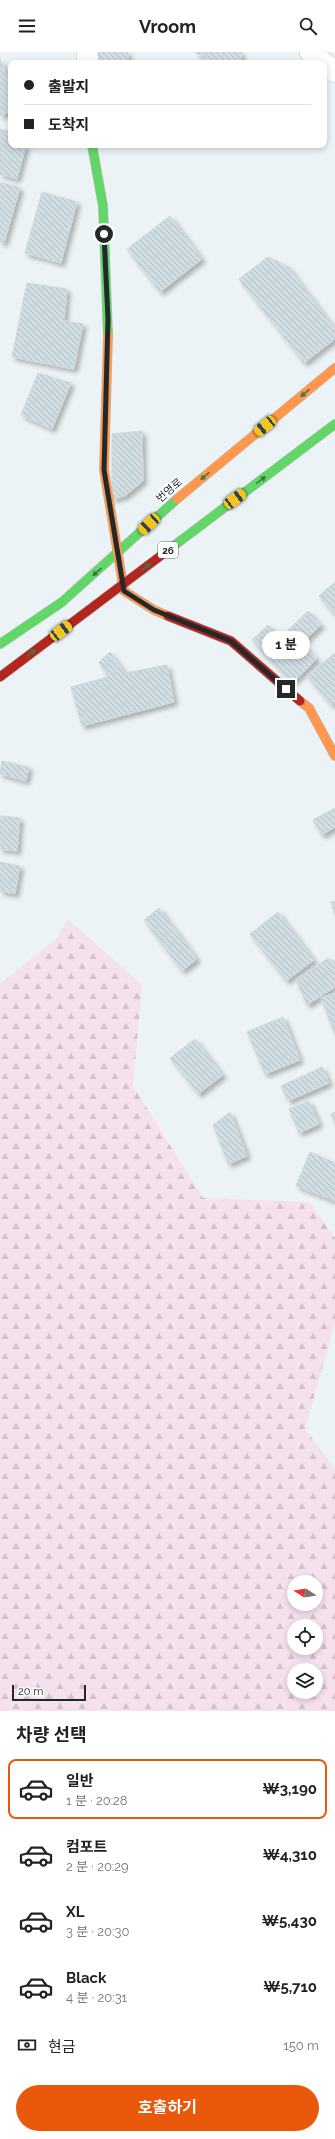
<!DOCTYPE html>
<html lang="ko">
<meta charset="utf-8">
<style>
body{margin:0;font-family:Raleway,"Noto Sans KR",sans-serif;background:#f6f6f6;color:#222;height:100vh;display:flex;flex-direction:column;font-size:15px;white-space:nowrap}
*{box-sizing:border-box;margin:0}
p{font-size:13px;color:#767676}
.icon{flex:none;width:22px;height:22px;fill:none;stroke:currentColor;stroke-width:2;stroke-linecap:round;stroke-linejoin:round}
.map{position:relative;height:1659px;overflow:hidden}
.panel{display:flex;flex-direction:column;background:#fff;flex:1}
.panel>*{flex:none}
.guide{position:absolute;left:8px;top:8px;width:319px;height:88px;border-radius:8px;box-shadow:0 2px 6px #0003;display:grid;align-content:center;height:88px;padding:0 16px;background:#fff}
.needle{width:26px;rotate:282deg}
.fabs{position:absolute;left:287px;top:1523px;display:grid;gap:8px}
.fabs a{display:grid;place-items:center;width:36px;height:36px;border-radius:50%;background:#fff;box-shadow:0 2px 6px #0003;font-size:20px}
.scale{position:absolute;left:12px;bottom:10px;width:74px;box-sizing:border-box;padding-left:4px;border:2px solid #23282b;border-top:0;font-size:11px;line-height:14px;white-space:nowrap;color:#23282b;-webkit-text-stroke:3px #fff;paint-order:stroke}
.end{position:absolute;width:18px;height:18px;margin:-9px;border:5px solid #23282b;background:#fff;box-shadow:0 0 0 2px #fff}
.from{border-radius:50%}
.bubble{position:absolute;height:28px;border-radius:14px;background:#fff;box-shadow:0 2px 6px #0003;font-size:13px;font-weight:700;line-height:28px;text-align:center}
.car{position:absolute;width:12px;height:24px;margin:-12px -6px;border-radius:5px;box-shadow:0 0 3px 1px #0007;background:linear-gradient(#f5c518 24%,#345 0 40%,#f5c518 0 76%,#345 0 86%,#f5c518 0)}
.guide b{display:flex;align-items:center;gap:14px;height:38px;font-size:15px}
.guide b+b{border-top:1px solid #e0e0e0}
.guide i{width:10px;height:10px;background:#222}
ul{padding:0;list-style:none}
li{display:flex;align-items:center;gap:12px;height:60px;margin:0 8px 6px;padding:0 8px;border:2px solid transparent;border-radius:8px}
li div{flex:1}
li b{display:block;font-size:15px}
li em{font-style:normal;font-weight:700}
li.on{border-color:#ea580c}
li>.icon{width:36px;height:36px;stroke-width:1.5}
h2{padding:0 16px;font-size:18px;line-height:48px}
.pay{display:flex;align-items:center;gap:10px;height:44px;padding:0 16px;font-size:15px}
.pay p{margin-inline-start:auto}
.button{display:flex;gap:8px;margin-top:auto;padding:8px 16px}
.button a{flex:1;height:46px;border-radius:24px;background:#ea580c;color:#fff;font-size:16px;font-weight:700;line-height:46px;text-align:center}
header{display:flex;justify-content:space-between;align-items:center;height:52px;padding:0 16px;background:#fff;font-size:18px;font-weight:700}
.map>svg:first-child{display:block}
.forest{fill:url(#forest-firs);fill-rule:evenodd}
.building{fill:url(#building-back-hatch);stroke:#d1d7da;filter:url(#shadow)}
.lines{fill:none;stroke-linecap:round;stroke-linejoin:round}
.street-casing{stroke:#bac0c2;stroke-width:22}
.fast-casing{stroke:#bac0c2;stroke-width:10}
.slow-casing{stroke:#bac0c2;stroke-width:10}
.jam-casing{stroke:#bac0c2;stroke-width:10}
.street{stroke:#fcfdfe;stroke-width:21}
.fast{stroke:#63d668;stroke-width:9}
.slow{stroke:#ff974d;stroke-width:9}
.jam{stroke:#b3261e;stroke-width:9}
.oneway{fill:#407646}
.route{stroke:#23282b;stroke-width:5}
.labels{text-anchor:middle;stroke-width:3.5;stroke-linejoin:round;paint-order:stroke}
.shield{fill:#fff;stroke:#65686b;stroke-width:1}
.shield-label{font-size:10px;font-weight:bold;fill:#23282b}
.street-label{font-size:11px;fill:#23282b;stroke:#fff}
</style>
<header><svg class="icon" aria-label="menu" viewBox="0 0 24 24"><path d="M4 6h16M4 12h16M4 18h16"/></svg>Vroom<svg class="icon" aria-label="search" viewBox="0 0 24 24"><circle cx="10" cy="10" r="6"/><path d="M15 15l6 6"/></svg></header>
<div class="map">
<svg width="335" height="1659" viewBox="0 0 335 1659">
<defs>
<pattern id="forest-firs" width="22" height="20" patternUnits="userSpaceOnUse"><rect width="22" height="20" fill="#f5e0ed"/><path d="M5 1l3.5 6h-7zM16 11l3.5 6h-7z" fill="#d2c0cb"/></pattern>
<pattern id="building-back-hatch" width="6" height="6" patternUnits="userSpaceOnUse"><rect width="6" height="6" fill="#d0dde2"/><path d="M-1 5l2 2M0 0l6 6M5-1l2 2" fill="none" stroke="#b2bec2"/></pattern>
<filter id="shadow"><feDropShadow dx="3.5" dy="3.5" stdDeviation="2" flood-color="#0004"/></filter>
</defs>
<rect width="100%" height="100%" fill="#ebf3f6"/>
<path class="forest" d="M68,867L142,933L133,1034L203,1146L309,1150L335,1186V1271L305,1377L335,1417V1659H0V932L58,885ZM294,1530H316V1552H294ZM294,1574H316V1596H294ZM294,1618H316V1640H294Z"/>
<path class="building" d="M94,0H128V11H95Z
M196,0H208L207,4L196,2Z
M208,0H242L240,11H206Z
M0,7L11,33V59L0,64Z
M0,77L11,80V93H26L17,127L0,122Z
M0,130L20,136L4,191L0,190Z
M42,140L77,150L61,211L25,201Z
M170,164L202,207L160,240L127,197Z
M268,205L288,215L335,277V287L304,311L239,227Z
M27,231L67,237L64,269L83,272L74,317L12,305Z
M38,321L71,331L52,377L21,363Z
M142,379L143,429L125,444L112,447V382Z
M335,530V563L319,544Z
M308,559L321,573L302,591L317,607L292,631L252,588L268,573L280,586Z
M110,600L125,621L167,613L174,650L82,674L71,635L108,625L99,610Z
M335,601V651L332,654L307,624Z
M2,709L29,715L26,729L0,722Z
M335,756V775L322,783L313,768Z
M0,764L20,766L17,799L0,797Z
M0,810L20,814L15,842L0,839Z
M335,849V863L331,850Z
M159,856L197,907L182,919L144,868Z
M278,860L314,908L286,929L250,882Z
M328,906L335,910V935L307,953L296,928Z
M335,941V983L321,946Z
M283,965L300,1008L265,1022L247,980Z
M195,987L223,1023L198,1042L170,1006Z
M322,1015L329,1031L288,1049L281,1034Z
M309,1049L319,1072L299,1081L289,1057Z
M230,1060L247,1104L228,1112L213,1073Z
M335,1060V1072L331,1062Z
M310,1100L335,1111V1149L296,1134Z"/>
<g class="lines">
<defs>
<path id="street" d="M87,0L88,11
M310,0L335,20"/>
<path id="fast" d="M92,93L103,154L108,283
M171,496L335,372
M0,592L62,550L177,447"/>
<path id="slow" d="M108,283L104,418L124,539L154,558L168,564
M177,447L335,316
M300,649L309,656L335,704"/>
<path id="jam" d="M168,564L231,589L300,649
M0,625L171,496"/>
</defs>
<use href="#street" class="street-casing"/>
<use href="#fast" class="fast-casing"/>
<use href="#slow" class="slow-casing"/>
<use href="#jam" class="jam-casing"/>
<use href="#street" class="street"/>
<use href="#fast" class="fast"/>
<use href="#slow" class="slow"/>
<use href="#jam" class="jam"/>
</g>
<defs><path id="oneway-solid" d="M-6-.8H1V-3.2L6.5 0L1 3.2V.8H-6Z"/></defs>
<g class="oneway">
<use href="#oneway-solid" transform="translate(305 341) rotate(140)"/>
<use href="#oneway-solid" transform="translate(205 424) rotate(140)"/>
<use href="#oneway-solid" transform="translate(261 428) rotate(-37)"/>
<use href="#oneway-solid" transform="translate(146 515) rotate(-37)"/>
<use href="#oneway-solid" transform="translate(97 520) rotate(139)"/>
<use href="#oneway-solid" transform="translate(31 601) rotate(-37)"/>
</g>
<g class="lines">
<path class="route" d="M104,182L108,267L104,418L124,539L154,558L231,589L286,637"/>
</g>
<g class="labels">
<rect class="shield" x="158" y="490" width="20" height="16" rx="3"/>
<g class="shield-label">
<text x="168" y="502">26</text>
</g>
<g class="street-label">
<text transform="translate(169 438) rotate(-41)" y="4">번영로</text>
</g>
</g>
</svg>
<div class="fabs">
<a><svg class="needle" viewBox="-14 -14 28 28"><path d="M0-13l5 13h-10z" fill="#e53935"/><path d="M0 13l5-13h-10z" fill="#767676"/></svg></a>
<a><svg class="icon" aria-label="locate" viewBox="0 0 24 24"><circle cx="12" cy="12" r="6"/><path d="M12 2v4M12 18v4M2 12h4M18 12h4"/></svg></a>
<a><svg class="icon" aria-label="layers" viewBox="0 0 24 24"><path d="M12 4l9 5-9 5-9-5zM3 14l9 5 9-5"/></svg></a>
</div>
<div class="scale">20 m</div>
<i class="end from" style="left:104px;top:182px"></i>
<i class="end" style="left:286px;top:637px"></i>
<div class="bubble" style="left:262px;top:579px;width:48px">1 분</div>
<i class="car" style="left:265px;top:374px;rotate:231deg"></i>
<i class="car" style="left:235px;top:447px;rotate:53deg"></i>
<i class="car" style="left:149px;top:472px;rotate:227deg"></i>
<i class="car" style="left:61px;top:579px;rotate:53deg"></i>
<div class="guide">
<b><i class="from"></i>출발지</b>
<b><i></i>도착지</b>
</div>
</div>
<section class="panel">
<h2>차량 선택</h2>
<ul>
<li class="on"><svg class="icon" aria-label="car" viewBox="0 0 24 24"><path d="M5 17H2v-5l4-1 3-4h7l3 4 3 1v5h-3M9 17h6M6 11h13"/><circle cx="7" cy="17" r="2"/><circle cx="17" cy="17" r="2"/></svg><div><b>일반</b><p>1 분 · 20:28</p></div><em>₩3,190</em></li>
<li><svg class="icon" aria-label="car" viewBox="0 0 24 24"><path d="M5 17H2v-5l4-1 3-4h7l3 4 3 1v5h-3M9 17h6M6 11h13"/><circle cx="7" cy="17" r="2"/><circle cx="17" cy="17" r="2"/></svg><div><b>컴포트</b><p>2 분 · 20:29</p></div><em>₩4,310</em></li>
<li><svg class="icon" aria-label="car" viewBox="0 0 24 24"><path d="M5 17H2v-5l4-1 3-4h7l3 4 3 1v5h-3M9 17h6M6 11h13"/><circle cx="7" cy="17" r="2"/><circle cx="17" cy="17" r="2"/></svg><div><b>XL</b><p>3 분 · 20:30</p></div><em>₩5,430</em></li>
<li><svg class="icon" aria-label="car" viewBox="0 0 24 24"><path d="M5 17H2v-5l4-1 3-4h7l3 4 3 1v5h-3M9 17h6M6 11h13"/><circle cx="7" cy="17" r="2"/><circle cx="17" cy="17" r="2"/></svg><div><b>Black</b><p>4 분 · 20:31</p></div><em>₩5,710</em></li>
</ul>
<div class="pay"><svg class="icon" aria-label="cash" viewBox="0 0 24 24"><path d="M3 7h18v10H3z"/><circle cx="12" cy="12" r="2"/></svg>현금<p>150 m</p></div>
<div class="button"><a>호출하기</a></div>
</section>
